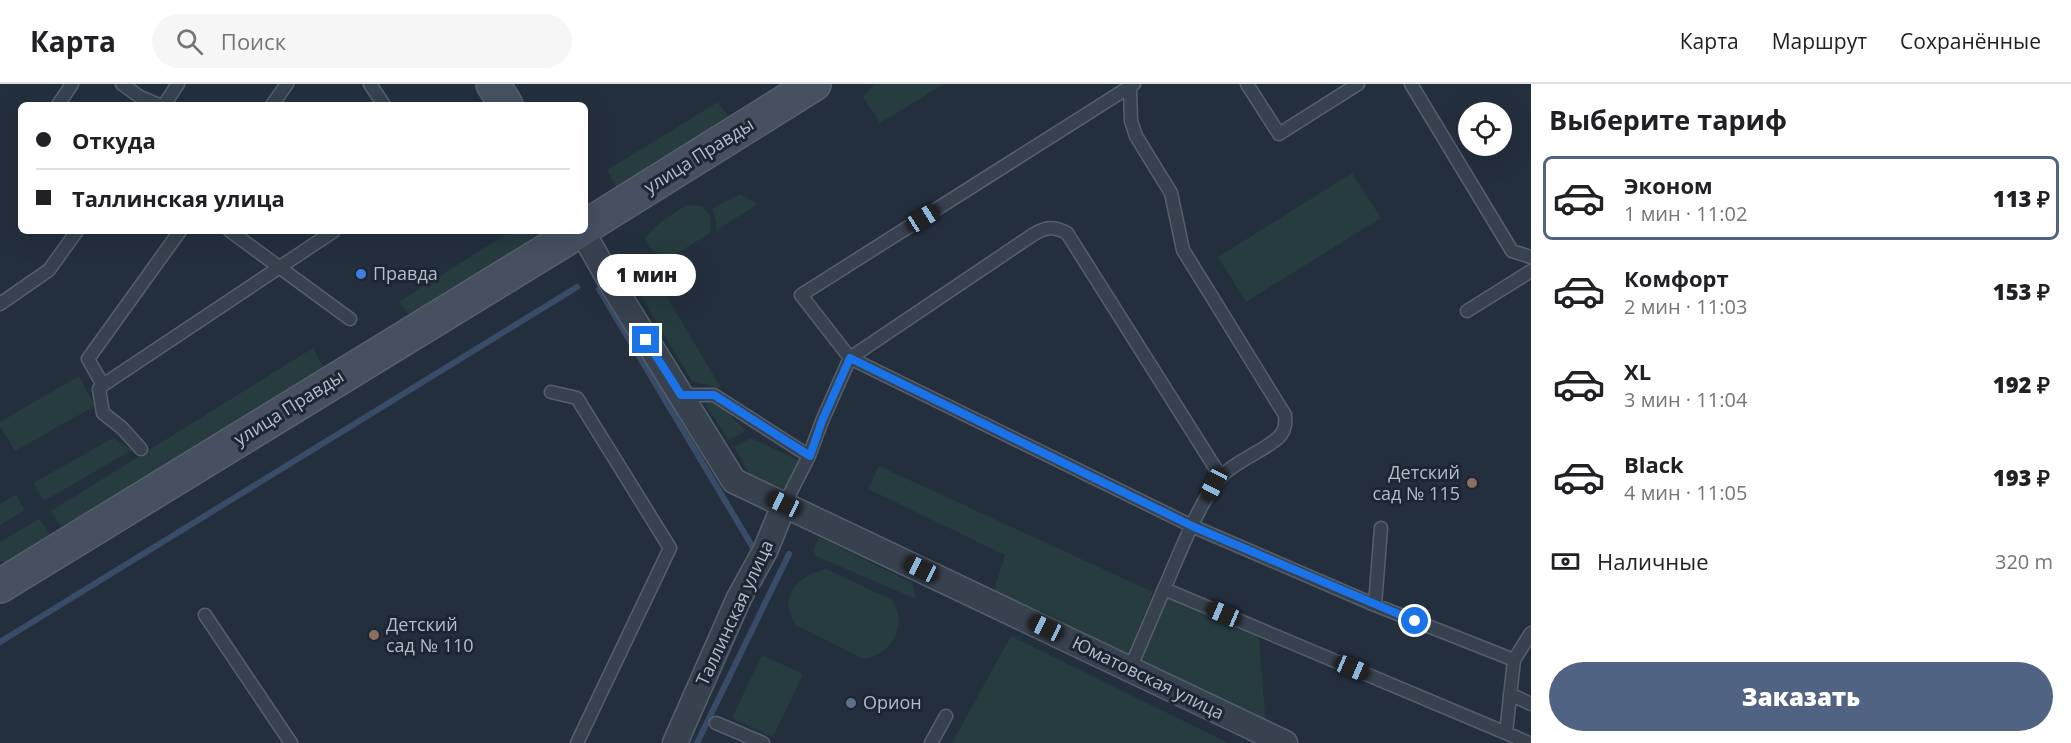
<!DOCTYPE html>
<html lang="ru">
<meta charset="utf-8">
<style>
body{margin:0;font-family:"Open Sans",sans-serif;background:#f6f6f6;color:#202124;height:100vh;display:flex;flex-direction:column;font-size:22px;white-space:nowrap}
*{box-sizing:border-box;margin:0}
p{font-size:20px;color:#757577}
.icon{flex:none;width:33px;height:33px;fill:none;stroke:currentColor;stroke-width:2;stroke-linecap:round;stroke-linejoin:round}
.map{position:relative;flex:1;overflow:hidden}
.drawer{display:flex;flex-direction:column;background:#fff;width:540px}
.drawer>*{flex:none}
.top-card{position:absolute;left:18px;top:18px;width:570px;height:132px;border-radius:9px;box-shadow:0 6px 24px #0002;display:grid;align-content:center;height:132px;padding:0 18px;background:#fff}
.fabs{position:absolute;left:1458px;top:18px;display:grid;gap:12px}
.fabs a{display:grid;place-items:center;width:54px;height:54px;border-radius:50%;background:#fff;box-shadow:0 6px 24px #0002;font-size:30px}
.end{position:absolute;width:27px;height:27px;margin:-14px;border:8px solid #1a73e8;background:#fff;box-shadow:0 0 0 3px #fff}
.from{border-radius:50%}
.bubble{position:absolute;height:42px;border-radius:21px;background:#fff;box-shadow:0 6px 24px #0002;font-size:20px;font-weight:800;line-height:42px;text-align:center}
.car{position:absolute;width:18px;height:36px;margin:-18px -9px;border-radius:8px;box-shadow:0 0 4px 2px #0007;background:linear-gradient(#222 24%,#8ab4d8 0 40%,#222 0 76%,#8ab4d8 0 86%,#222 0)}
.top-card b{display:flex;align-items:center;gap:21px;height:57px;font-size:22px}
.top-card b+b{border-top:2px solid #e0e0e0}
.top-card i{width:15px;height:15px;background:#202124}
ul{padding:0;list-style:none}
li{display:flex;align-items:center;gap:18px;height:84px;margin:0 12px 9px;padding:0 6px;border:3px solid transparent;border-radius:9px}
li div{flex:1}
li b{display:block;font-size:22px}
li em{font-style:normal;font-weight:800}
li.current{border-color:#506383}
li>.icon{width:54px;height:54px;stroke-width:1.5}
h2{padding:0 18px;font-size:27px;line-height:72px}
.pay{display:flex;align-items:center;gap:15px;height:66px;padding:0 18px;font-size:22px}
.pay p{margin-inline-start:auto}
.action{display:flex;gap:12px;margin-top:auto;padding:12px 18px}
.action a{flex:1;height:69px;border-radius:36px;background:#506383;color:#fff;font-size:24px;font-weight:800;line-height:69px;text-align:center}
header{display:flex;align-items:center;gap:36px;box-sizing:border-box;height:84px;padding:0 30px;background:#fff;border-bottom:2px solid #e0e0e0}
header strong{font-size:28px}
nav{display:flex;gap:33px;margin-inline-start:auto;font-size:21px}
.search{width:420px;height:54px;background:#f6f6f6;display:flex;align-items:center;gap:15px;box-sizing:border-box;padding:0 21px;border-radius:33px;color:#757577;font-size:22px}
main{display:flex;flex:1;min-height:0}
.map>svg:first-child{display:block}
.green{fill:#263c3f}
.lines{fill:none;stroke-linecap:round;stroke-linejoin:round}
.stream{stroke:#394c67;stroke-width:6}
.lane-casing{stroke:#565f6c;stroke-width:15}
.street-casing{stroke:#565f6c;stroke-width:27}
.secondary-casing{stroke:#565f6c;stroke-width:36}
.lane{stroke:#38414e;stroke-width:12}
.street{stroke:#38414e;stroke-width:24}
.secondary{stroke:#465061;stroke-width:33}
.route{stroke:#1a73e8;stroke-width:8}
.shop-dot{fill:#3f7fe0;stroke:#1d2633;stroke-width:2}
.education-dot{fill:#8d6e63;stroke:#1d2633;stroke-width:2}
.service-dot{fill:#5c6f8a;stroke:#1d2633;stroke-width:2}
.labels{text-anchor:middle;stroke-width:6;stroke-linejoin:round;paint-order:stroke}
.street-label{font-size:18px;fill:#b4bcc9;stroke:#1d2633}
.poi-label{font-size:18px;fill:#b4bcc9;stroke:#1d2633;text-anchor:start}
</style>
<header>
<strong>Карта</strong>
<div class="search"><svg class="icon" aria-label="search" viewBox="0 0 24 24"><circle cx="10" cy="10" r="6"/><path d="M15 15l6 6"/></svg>Поиск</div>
<nav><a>Карта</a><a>Маршрут</a><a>Сохранённые</a></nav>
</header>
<main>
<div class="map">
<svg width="1531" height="659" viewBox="0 0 1531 659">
<rect width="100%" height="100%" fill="#242f3e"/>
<path class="green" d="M874,0H944L880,39L863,13Z
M718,18L730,35L618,106L607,86Z
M1352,89L1381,134L1246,218L1218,173Z
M740,110L758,120L717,146L713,124Z
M687,121L702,122L710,131V149L675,171L665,174L651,165L645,154C656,140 671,131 687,121Z
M511,147H540V155L412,234L399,218Z
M645,191L657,196L721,304L692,297L632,197Z
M313,264L325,286L67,450L51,427Z
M79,292L95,322L15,367L0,342V338Z
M716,317L746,347L729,356L705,320Z
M113,354L132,366L44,417L33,399Z
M751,354L796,375L800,387L787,405C751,405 752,391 734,363Z
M879,382L1153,508L1127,575L992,513L1005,471L868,405Z
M16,411L25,426L0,441V420Z
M39,435L54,455L14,480L0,477V458Z
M819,453L912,499L916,515L816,472L813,466Z
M826,485L892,516C909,541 892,571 863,575L797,542C776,514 797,492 826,485Z
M1168,514L1259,552L1266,644L1138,581Z
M1011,552L1228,659H952Z
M762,571L803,590L773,653L732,634Z"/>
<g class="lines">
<path class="stream" d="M599,205L755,467
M0,558L577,203
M697,659L789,470"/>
<defs>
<path id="lane" d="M122,0L140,13L159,21
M370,0L384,21
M1134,0L801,211L850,274L1192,442L1375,521L1514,576
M1247,0L1279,50L1358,0
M1411,0L1512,167L1531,173
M1130,3L1131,37L1136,52L1171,109L1183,166L1285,331C1286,339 1285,347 1279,353C1264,367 1240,375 1225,389C1201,411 1178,474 1164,505
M58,21L72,0
M164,21L178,0
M272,21L287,0
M230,147L350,235
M0,220L49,186L77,147
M1467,227L1531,187
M103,301L334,147
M551,308L577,314L670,464L577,659
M681,311H714L809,372
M141,365L122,344L103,329L99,305L103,301L88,275L180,147
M784,421L809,372L822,337L850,274L1034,150C1046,143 1054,142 1067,149L1221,393
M1375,521L1381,444
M205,531L291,659
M1130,585L1164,505L1506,649L1514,576L1531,549
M1510,610L1531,620
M716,639L763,659
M1506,649L1529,659
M931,659L946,632"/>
<path id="street" d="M582,147L612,200L734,397L1285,659
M675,659L739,514L765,467L784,421"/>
<path id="secondary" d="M493,0L506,21
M585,143L814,0
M0,502L579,147"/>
</defs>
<use href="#lane" class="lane-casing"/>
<use href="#street" class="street-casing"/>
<use href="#secondary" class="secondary-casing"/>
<use href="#lane" class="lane"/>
<use href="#street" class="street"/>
<use href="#secondary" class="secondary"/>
</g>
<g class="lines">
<path class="route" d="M646,256L681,311H714L810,372L822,337L850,274L1192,442L1415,537"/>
</g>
<circle class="shop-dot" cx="361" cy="190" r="6"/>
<g class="education-dot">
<circle cx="1472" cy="399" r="6"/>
<circle cx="374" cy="551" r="6"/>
</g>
<circle class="service-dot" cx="851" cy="619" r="6"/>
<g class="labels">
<g class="street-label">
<text transform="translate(699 72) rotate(-32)" y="6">улица Правды</text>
<text transform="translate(289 324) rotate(-32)" y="6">улица Правды</text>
<text transform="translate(735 529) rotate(-65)" y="6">Таллинская улица</text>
<text transform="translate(1148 594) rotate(26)" y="6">Юматовская улица</text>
</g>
<g class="poi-label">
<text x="373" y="196">Правда</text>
<text x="1460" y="395" text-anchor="end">Детский<tspan x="1460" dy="21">сад № 115</tspan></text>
<text x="386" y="547">Детский<tspan x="386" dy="21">сад № 110</tspan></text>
<text x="863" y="625">Орион</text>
</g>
</g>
</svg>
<div class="fabs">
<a><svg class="icon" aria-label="locate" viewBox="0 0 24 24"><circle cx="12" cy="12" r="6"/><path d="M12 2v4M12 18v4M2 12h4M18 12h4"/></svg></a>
</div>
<i class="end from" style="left:1415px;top:537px"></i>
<i class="end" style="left:646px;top:256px"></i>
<div class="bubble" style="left:597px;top:170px;width:99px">1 мин</div>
<i class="car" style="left:923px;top:134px;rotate:58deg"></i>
<i class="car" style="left:1214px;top:400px;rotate:208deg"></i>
<i class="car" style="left:784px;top:420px;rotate:295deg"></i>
<i class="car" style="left:921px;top:485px;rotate:296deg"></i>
<i class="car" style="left:1224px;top:530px;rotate:293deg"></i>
<i class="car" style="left:1046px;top:544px;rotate:295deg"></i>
<i class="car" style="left:1352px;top:584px;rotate:113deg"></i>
<div class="top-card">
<b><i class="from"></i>Откуда</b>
<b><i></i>Таллинская улица</b>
</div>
</div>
<section class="drawer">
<h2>Выберите тариф</h2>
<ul>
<li class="current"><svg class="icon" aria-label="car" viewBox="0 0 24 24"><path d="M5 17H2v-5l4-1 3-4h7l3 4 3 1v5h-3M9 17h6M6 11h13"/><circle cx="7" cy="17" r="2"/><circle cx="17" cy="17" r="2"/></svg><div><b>Эконом</b><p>1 мин · 11:02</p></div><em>113 ₽</em></li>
<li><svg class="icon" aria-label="car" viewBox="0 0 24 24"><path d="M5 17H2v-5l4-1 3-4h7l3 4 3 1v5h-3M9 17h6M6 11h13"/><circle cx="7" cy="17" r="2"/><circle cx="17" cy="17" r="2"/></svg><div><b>Комфорт</b><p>2 мин · 11:03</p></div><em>153 ₽</em></li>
<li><svg class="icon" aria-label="car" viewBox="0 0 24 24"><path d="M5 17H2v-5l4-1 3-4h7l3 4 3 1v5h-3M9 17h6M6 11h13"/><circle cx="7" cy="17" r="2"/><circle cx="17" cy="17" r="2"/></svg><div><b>XL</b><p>3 мин · 11:04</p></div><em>192 ₽</em></li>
<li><svg class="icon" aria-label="car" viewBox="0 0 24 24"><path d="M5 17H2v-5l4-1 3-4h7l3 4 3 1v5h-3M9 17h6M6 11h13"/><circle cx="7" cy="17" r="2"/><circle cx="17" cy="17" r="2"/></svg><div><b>Black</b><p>4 мин · 11:05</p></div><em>193 ₽</em></li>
</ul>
<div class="pay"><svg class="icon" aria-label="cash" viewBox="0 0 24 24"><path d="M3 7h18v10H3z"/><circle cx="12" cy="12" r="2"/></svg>Наличные<p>320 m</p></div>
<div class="action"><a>Заказать</a></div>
</section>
</main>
